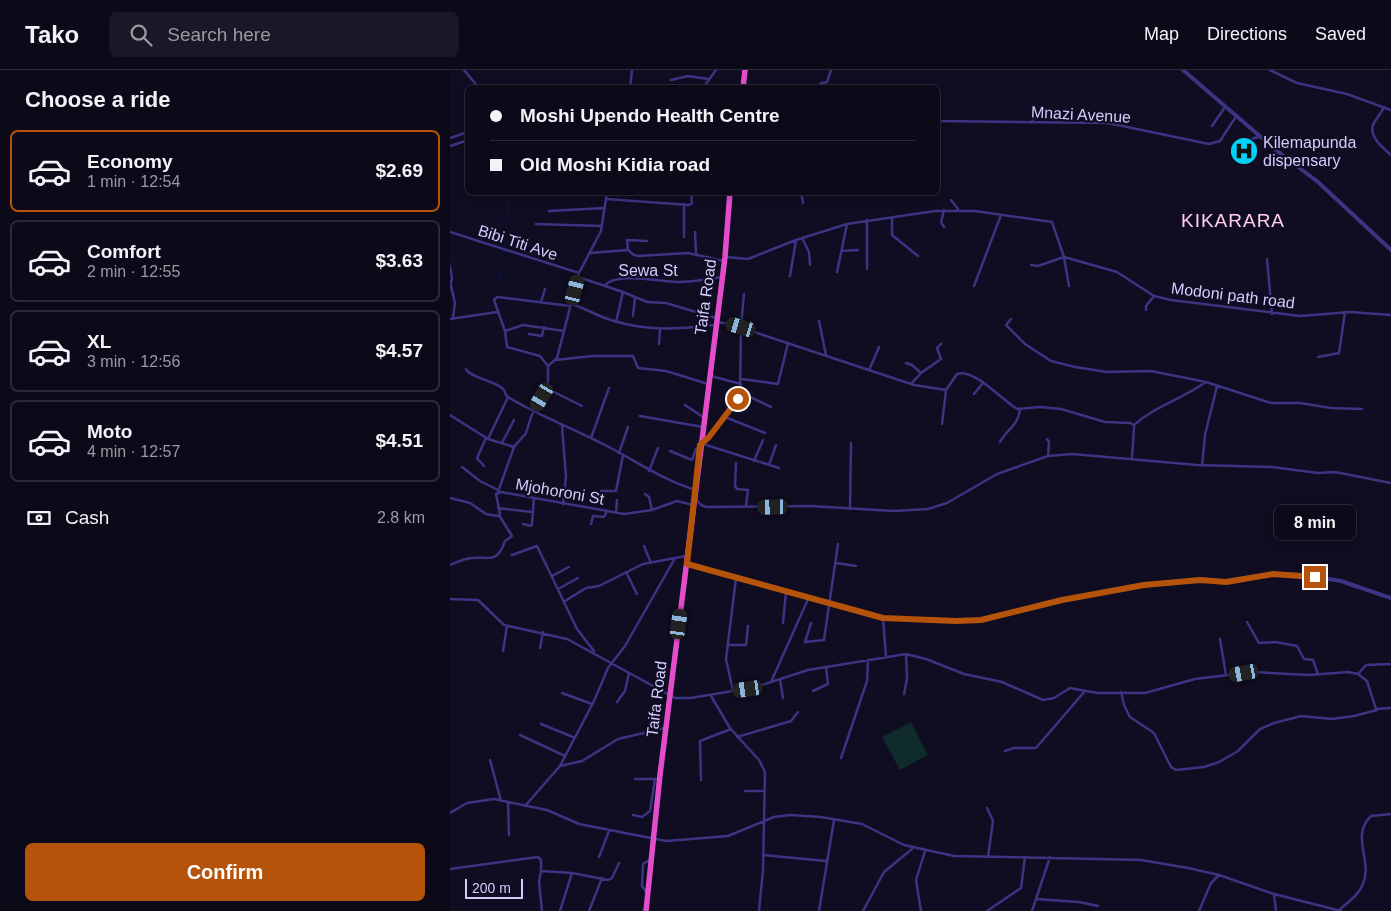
<!DOCTYPE html>
<meta charset="utf-8">
<style>
body{margin:0;font-family:Helvetica,sans-serif;background:#1a1726;color:#f1f3f6;height:100vh;display:flex;flex-direction:column;font-size:19px;white-space:nowrap}
*{box-sizing:border-box;margin:0}
p{font-size:16px;color:#9a9aa2}
.icon{flex:none;width:28px;height:28px;fill:none;stroke:currentColor;stroke-width:2;stroke-linecap:round;stroke-linejoin:round}
.map{position:relative;flex:1;overflow:hidden}
.drawer{display:flex;flex-direction:column;background:#0c0919;width:450px}
.drawer>*{flex:none}
.banner{position:absolute;left:15px;top:15px;width:475px;height:110px;border-radius:8px;box-shadow:0 2px 8px #0003,0 0 0 1px #2c2a38;display:grid;align-content:center;height:110px;padding:0 25px;background:#0c0919}
.scale{position:absolute;left:15px;bottom:12px;width:58px;box-sizing:border-box;padding-left:5px;border:2px solid #d4ccff;border-top:0;font-size:14px;line-height:18px;white-space:nowrap;color:#d4ccff;-webkit-text-stroke:4px #100c21;paint-order:stroke}
.end{position:absolute;width:22px;height:22px;margin:-11px;border:6px solid #b45309;background:#fff;box-shadow:0 0 0 2px #fff}
.from{border-radius:50%}
.bubble{position:absolute;height:35px;border-radius:8px;background:#0c0919;box-shadow:0 2px 8px #0003,0 0 0 1px #2c2a38;font-size:16px;font-weight:800;line-height:35px;text-align:center}
.car{position:absolute;width:15px;height:30px;margin:-15px -8px;border-radius:6px;box-shadow:0 0 4px 1px #0007;background:linear-gradient(#222 24%,#8ab4d8 0 40%,#222 0 76%,#8ab4d8 0 86%,#222 0)}
.banner b{display:flex;align-items:center;gap:18px;height:48px;font-size:19px}
.banner b+b{border-top:1px solid #2c2a38}
.banner i{width:12px;height:12px;background:#f1f3f6}
ul{padding:0;list-style:none}
li{display:flex;align-items:center;gap:15px;height:82px;margin:0 10px 8px;padding:0 15px;border:2px solid #2c2a38;border-radius:8px}
li div{flex:1}
li b{display:block;font-size:19px}
li em{font-style:normal;font-weight:800}
li.on{border-color:#b45309}
li>.icon{width:45px;height:45px;stroke-width:1.5}
h2{padding:0 25px;font-size:22px;line-height:60px}
.pay{display:flex;align-items:center;gap:12px;height:55px;padding:0 25px;font-size:19px}
.pay p{margin-inline-start:auto}
.primary-button{display:flex;gap:10px;margin-top:auto;padding:10px 25px}
.primary-button a{flex:1;height:58px;border-radius:8px;background:#b45309;color:#fff;font-size:20px;font-weight:800;line-height:58px;text-align:center}
header{display:flex;align-items:center;gap:30px;box-sizing:border-box;height:70px;padding:0 25px;background:#0c0919;border-bottom:1px solid #2c2a38}
header strong{font-size:24px}
nav{display:flex;gap:28px;margin-inline-start:auto;font-size:18px}
.search{width:350px;height:45px;background:#1a1726;display:flex;align-items:center;gap:12px;box-sizing:border-box;padding:0 18px;border-radius:8px;color:#9a9aa2;font-size:19px}
main{display:flex;flex:1;min-height:0}
.map>svg:first-child{display:block}
.green{fill:#0f2b2b}
.lines{fill:none;stroke-linecap:round;stroke-linejoin:round}
.stream{stroke:#07183f;stroke-width:1}
.minor{stroke:#3b3482;stroke-width:2.5}
.tertiary{stroke:#3b3482;stroke-width:4}
.trunk{stroke:#e34dca;stroke-width:5.5}
.route{stroke:#b45309;stroke-width:6}
.labels{text-anchor:middle;stroke-width:4.5;stroke-linejoin:round;paint-order:stroke}
.street-label{font-size:16px;fill:#d4ccff;stroke:#100c21}
.poi-label{font-size:16px;fill:#d4ccff;stroke:#100c21;text-anchor:start}
.quarter-label{font-size:19px;letter-spacing:1px;fill:#ffceeb;stroke:#100c21}
</style>
<header>
<strong>Tako</strong>
<div class="search"><svg class="icon" aria-label="search" viewBox="0 0 24 24"><circle cx="10" cy="10" r="6"/><path d="M15 15l6 6"/></svg>Search here</div>
<nav><a>Map</a><a>Directions</a><a>Saved</a></nav>
</header>
<main>
<section class="drawer">
<h2>Choose a ride</h2>
<ul>
<li class="on"><svg class="icon" aria-label="car" viewBox="0 0 24 24"><path d="M5 17H2v-5l4-1 3-4h7l3 4 3 1v5h-3M9 17h6M6 11h13"/><circle cx="7" cy="17" r="2"/><circle cx="17" cy="17" r="2"/></svg><div><b>Economy</b><p>1 min · 12:54</p></div><em>$2.69</em></li>
<li><svg class="icon" aria-label="car" viewBox="0 0 24 24"><path d="M5 17H2v-5l4-1 3-4h7l3 4 3 1v5h-3M9 17h6M6 11h13"/><circle cx="7" cy="17" r="2"/><circle cx="17" cy="17" r="2"/></svg><div><b>Comfort</b><p>2 min · 12:55</p></div><em>$3.63</em></li>
<li><svg class="icon" aria-label="car" viewBox="0 0 24 24"><path d="M5 17H2v-5l4-1 3-4h7l3 4 3 1v5h-3M9 17h6M6 11h13"/><circle cx="7" cy="17" r="2"/><circle cx="17" cy="17" r="2"/></svg><div><b>XL</b><p>3 min · 12:56</p></div><em>$4.57</em></li>
<li><svg class="icon" aria-label="car" viewBox="0 0 24 24"><path d="M5 17H2v-5l4-1 3-4h7l3 4 3 1v5h-3M9 17h6M6 11h13"/><circle cx="7" cy="17" r="2"/><circle cx="17" cy="17" r="2"/></svg><div><b>Moto</b><p>4 min · 12:57</p></div><em>$4.51</em></li>
</ul>
<div class="pay"><svg class="icon" aria-label="cash" viewBox="0 0 24 24"><path d="M3 7h18v10H3z"/><circle cx="12" cy="12" r="2"/></svg>Cash<p>2.8 km</p></div>
<div class="primary-button"><a>Confirm</a></div>
</section>
<div class="map">
<svg width="941" height="841" viewBox="0 0 941 841">
<rect width="100%" height="100%" fill="#100c21"/>
<path class="green" d="M461,652L478,685L450,700L432,667Z"/>
<g class="lines">
<path class="stream" d="M53,18L60,0
M54,178L58,134L57,122
M0,189C20,187 34,198 50,209L53,182"/>
<path class="minor" d="M14,0L29,18
M820,0L847,13L897,24L941,40
M221,10L238,6L258,9
M180,18L182,0
M253,18L266,0
M368,18L371,13L377,12L381,0
M934,37C931,44 926,48 923,55C919,67 933,78 941,85
M488,51L658,53L759,74L770,71L787,45
M582,52L586,41
M762,56L775,37
M0,68L18,62
M0,76L18,70
M796,76L804,68L810,67
M351,122L353,133
M249,123L251,122
M156,129L239,135L242,133L241,122
M501,130L508,139
M494,140L491,152L494,157
M99,141L155,138
M442,148V165L468,186
M86,154L152,156
M0,162L129,203
M245,162L246,184
M234,167V134
M352,168L359,182L360,195
M178,180L177,170L197,171
M392,181L408,180
M140,183L178,180L184,185L188,186L238,183L274,191
M276,187L298,189L346,170L397,154L485,141H525L602,152L614,187L667,202L704,226L721,230L850,246L900,242L941,245
M817,189L822,244
M581,195L588,196L614,187L619,216
M0,196L2,208L0,218
M417,199V150
M387,202L397,154
M340,206L346,170
M128,207L173,222L197,232L216,233L266,248
M155,215C167,202 212,212 229,212C243,212 257,209 272,207
M1,216L5,233L3,248
M524,216L551,145
M91,232L95,219
M121,234C135,238 147,246 161,250C198,262 227,259 265,255
M696,240V236L704,226
M183,246L185,227
M0,249L47,242
M561,249L556,255L575,274L601,291L625,297L657,302L701,301L756,312L821,333H850L881,338L912,339
M369,251L376,285
M166,252L173,222
M267,252L280,254L464,315L496,320L507,304C524,298 552,330 567,339L590,337L611,339L655,352L680,353L684,355V358L682,388
M55,261L73,255L114,261
M79,264L92,266L94,257
M209,274L210,259
M868,287L889,283L895,242
M106,290L142,286H183L188,298L216,301L258,314
M456,293L462,295L471,303
M98,296L90,286L57,277L55,261L44,230L47,227L120,236
M420,298L429,277
M16,299C19,307 44,311 52,318C56,321 54,324 58,327C89,346 125,359 157,376C188,392 211,409 245,420
M261,306L291,314
M292,309L328,314L338,273
M461,314L471,303L491,289L487,278L491,274
M96,318L132,336
M290,322L321,337
M524,324L533,313
M235,335L253,347
M0,345L38,369L64,377
M190,346L253,357
M275,347L315,363
M492,354L496,320
M684,355C705,336 732,329 756,312
M112,356L116,407L113,434
M141,368L159,318
M38,369L58,327
M597,369L599,372L598,386
M550,372C558,358 567,357 570,340
M52,373L64,350
M254,373L284,335L290,322L291,257L294,224
M253,374L329,398
M220,381L242,390L246,379L250,378
M169,383L178,357
M304,391L313,370
M286,393L285,416L287,419L298,420L296,436
M319,395L326,375
M34,396L27,388L36,368
M752,396L755,365L767,316
M12,397L30,411L48,420
M199,401L208,378
M151,421H166L173,385
M48,422L64,377L76,363L81,347L98,314V296L107,288L129,203L151,161L157,122
M195,424L199,427L202,440
M0,428L20,433L36,444L47,446L50,444L46,424L51,422L174,444L202,440L227,431L243,435
M245,428L251,435L256,437L360,436L444,441L478,439L497,433L547,404L598,386L622,384L747,395L822,397L868,403L885,402L941,413
M48,438L82,442
M400,439L401,373
M166,443L167,430
M73,454L81,456L82,454L84,428
M141,454L143,446L154,447L157,441
M194,476L201,493
M62,485L87,476L127,559L144,581
M386,493L406,496
M0,495C5,493 11,490 16,489C37,484 46,497 55,471L62,466L49,445
M176,502L187,524
M102,506L119,497
M108,519L128,508
M0,529L28,530L54,555L117,569L225,628H241L306,617L358,600L456,584L476,589L514,604L552,612L593,630L604,628L620,618L647,623H695L745,609L803,602L859,605L898,602L908,604L917,611L926,639L941,638
M115,531L136,518L149,516L193,494L236,486
M433,548L436,587
M797,552L809,573L825,572L847,576L854,589L863,590L868,604
M333,553L336,522
M361,553L355,572L374,570L388,474
M770,569L776,605
M277,575H296L298,556
M90,578L93,562
M53,581L57,556
M908,604L916,595L941,594
M330,609L333,628
M321,612L359,527
M283,621L276,589L286,508
M363,621L378,614L376,597
M671,622L674,635L680,647L704,663L721,697L726,700L754,697L769,692L788,681L810,659L824,653L851,646L882,649L904,646L927,640
M112,623L142,634
M454,624L457,609L456,584
M261,626L280,658L309,690L315,702L313,800L309,841
M167,632L175,621L179,603
M91,654L123,667
M70,665L115,686
M287,667L341,651L348,642
M555,681L564,678H586L635,621
M391,688L417,611L418,590
M40,690L51,731
M110,696L132,691L168,669L215,658
M185,709H206
M251,710L250,671L281,659
M295,721H314
M58,732L59,765
M75,736L110,696L144,631L158,598L175,576L224,490
M537,738L543,751L538,787
M0,743L17,733L44,729L97,740L129,754L216,771L278,766L324,747L340,745L371,747L412,754L454,775L504,786L691,790L738,798L769,805L824,824L891,841
M183,745L192,747L200,741L205,709
M313,785L376,791
M149,787L159,761
M0,799L88,787L91,790V801L122,803L158,810L162,808L169,793
M91,801L89,812L92,841
M197,823L192,816L193,794L201,789
M824,824L826,841
M586,829L629,832L648,836
M889,840C898,832 909,825 913,814C923,791 900,766 921,746L941,744
M110,841L122,803
M139,841L152,808
M369,841L384,750
M413,841L434,802L462,779
M471,841L466,810L475,781
M537,841L571,818L575,787
M582,841L600,787
M749,841L761,813L769,805"/>
<path class="tertiary" d="M733,0L826,80L868,112L941,180
M237,494L433,548L473,550H531L601,532L684,516L750,510L776,512L823,504L853,505L891,511L941,528"/>
<path class="trunk" d="M293,18L295,0
M196,841L210,705L275,187L280,122"/>
</g>
<g class="lines">
<path class="route" d="M288,329L259,367L250,375L237,494L433,548L506,551L531,550L612,530L694,515L750,510L776,512L823,504L865,507"/>
</g>
<defs>
<symbol id="hospital-disc" viewBox="-11 -11 22 22"><circle r="9.5" fill="#00d2f7" stroke="#100c21"/><path d="M-5-5h3v3.5h4V-5h3V5h-3V1.5h-4V5h-3Z" fill="#111"/></symbol>
</defs>
<g fill-rule="evenodd">
<use href="#hospital-disc" x="778" y="65" width="32" height="32"/>
</g>
<g class="labels">
<g class="street-label">
<text transform="translate(631 44) rotate(3)" y="6">Mnazi Avenue</text>
<text transform="translate(68 172) rotate(18)" y="6">Bibi Titi Ave</text>
<text x="198" y="206">Sewa St</text>
<text transform="translate(783 225) rotate(7)" y="6">Modoni path road</text>
<text transform="translate(255 227) rotate(-82)" y="6">Taifa Road</text>
<text transform="translate(110 421) rotate(10)" y="6">Mjohoroni St</text>
<text transform="translate(206 629) rotate(-83)" y="6">Taifa Road</text>
</g>
<g class="poi-label">
<text x="813" y="78">Kilemapunda<tspan x="813" dy="18">dispensary</tspan></text>
</g>
<g class="quarter-label">
<text x="783" y="157">KIKARARA</text>
</g>
</g>
</svg>
<div class="scale">200 m</div>
<i class="end from" style="left:288px;top:329px"></i>
<i class="end" style="left:865px;top:507px"></i>
<div class="bubble" style="left:824px;top:435px;width:82px">8 min</div>
<i class="car" style="left:125px;top:220px;rotate:14deg"></i>
<i class="car" style="left:291px;top:257px;rotate:287deg"></i>
<i class="car" style="left:92px;top:327px;rotate:211deg"></i>
<i class="car" style="left:323px;top:437px;rotate:269deg"></i>
<i class="car" style="left:229px;top:554px;rotate:8deg"></i>
<i class="car" style="left:794px;top:603px;rotate:260deg"></i>
<i class="car" style="left:298px;top:619px;rotate:262deg"></i>
<div class="banner">
<b><i class="from"></i>Moshi Upendo Health Centre</b>
<b><i></i>Old Moshi Kidia road</b>
</div>
</div>
</main>
